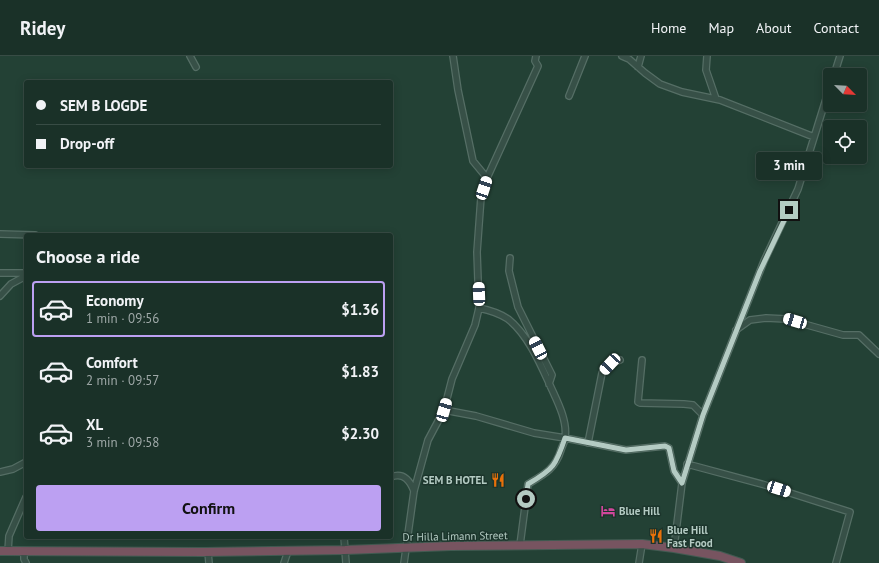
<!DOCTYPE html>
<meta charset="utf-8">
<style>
body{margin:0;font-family:"PT Sans",sans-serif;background:#233930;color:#f1f3f6;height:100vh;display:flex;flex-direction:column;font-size:15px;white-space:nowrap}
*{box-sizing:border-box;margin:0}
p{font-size:13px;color:#9fa9a8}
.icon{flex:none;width:22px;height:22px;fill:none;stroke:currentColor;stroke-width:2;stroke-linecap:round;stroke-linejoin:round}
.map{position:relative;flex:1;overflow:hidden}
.sheet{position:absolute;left:24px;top:177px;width:369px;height:306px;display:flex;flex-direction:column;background:#1a3128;border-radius:4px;box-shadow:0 2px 10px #0003,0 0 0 1px #384c45}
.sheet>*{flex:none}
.hud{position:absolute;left:24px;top:24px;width:369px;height:88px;border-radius:4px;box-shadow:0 2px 10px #0003,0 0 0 1px #384c45;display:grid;align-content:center;height:88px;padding:0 12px;background:#1a3128}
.needle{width:26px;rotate:114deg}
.controls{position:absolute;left:823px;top:12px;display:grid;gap:8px}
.controls a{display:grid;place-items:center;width:44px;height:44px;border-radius:4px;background:#1a3128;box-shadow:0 2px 10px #0003,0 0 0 1px #384c45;font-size:20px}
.end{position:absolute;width:18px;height:18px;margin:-9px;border:5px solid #b4cbc3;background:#111;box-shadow:0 0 0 2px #111}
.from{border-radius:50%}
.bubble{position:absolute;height:28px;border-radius:4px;background:#1a3128;box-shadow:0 2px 10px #0003,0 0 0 1px #384c45;font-size:13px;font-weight:700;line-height:28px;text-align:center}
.car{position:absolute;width:12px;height:24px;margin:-12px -6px;border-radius:5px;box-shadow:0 0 3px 1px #0007;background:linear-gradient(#fff 24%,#345 0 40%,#fff 0 76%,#345 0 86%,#fff 0)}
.hud b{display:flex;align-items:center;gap:14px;height:38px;font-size:15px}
.hud b+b{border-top:1px solid #384c45}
.hud i{width:10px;height:10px;background:#f1f3f6}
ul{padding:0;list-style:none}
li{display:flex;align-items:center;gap:12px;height:56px;margin:0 8px 6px;padding:0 4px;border:2px solid transparent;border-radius:4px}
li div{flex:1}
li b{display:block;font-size:15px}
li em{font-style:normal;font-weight:700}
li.active{border-color:#bca0f2}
li>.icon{width:36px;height:36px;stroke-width:1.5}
h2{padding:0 12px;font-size:18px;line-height:48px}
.primary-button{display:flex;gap:8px;margin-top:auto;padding:8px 12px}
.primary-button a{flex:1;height:46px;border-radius:4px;background:#bca0f2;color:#111;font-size:16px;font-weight:700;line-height:46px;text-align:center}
header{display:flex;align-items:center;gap:24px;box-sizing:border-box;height:56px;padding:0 20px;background:#1a3128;border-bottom:1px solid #384c45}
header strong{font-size:19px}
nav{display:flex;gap:22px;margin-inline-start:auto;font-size:14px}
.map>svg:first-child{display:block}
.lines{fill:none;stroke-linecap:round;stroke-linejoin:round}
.minor-casing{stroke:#556e65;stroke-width:8}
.highway-casing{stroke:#425b52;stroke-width:10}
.minor{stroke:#375047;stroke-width:5.5}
.highway{stroke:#775460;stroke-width:8}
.route{stroke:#b4cbc3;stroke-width:5}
.labels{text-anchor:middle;stroke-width:3;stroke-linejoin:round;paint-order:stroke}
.poi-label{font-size:11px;font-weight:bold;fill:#b4cbc3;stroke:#1c352c;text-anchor:start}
.street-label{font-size:11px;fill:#b4cbc3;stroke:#1c352c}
</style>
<header>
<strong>Ridey</strong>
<nav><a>Home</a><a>Map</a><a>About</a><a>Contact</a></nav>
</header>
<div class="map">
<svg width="879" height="507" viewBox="0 0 879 507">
<rect width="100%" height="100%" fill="#234135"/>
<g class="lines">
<defs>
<path id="minor" d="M190,0L196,11
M622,0L629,3L645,17L660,28L682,36L720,44L814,81
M707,0L706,14L716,43
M638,11L641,0
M834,19L840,0
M569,40L585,0
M487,122L538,10L535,5L536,0
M0,178L35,179
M510,202L509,215L518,251L552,319L549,328
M0,217H26
M0,240L11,228L24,221L26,218
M479,252C489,254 499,257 508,263C527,278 539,305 549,327C556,343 568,364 565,382C565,386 562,390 561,394C555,413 545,418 528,428L520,489
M736,274L750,264L766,262L786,263L843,279H859L879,298
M642,304L638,346L640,347L684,348L693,349L703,359
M444,354L476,360L534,377L565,382L626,394L665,390L669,392L674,415L682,427
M588,387L602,317L610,308L620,304
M687,408L765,429L850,456L836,507
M0,416L13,413L26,406
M391,421C404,416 410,425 414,435
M344,481L346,507
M674,492L682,427L703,359L764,205L798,133L830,30
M8,495L9,480L26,441
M24,495V503L26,507
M208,496L209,507
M284,507L288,495
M404,507L414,435L428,384L444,354L452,323L475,269L479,252L477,196L481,141L487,122L473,105L458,34L453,0
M639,507L642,488"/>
<path id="highway" d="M0,495L204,496L345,494L451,490L642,488L674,492L720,500L741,507"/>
</defs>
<use href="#minor" class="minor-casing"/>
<use href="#highway" class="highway-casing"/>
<use href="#minor" class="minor"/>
<use href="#highway" class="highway"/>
</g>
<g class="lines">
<path class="route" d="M526,443L528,428C554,413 556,409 565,382L626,394L665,390L669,392L674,415L682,427L703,359L760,215L789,154"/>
</g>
<defs>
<symbol id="restaurant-bare" viewBox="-9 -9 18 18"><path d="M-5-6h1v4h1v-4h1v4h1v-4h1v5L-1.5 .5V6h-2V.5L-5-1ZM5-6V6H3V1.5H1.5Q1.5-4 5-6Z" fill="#e8710a" stroke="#1c352c" stroke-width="2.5" paint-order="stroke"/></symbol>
<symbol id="hotel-bare" viewBox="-9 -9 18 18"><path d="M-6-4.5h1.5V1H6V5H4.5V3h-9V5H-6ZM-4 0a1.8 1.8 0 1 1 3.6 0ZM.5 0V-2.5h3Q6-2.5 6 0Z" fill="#d1479c" stroke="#1c352c" stroke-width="2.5" paint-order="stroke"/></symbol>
</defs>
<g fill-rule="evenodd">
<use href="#restaurant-bare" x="488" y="414" width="20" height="20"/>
<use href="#hotel-bare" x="598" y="445" width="20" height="20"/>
<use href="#restaurant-bare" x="646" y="470" width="20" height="20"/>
</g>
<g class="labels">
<g class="poi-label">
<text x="487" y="428" text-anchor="end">SEM B HOTEL</text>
<text x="619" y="459">Blue Hill</text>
<text x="667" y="478">Blue Hill<tspan x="667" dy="13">Fast Food</tspan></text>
</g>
<g class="street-label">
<text transform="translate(455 480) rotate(-1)" y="4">Dr Hilla Limann Street</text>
</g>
</g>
</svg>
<div class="controls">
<a><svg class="needle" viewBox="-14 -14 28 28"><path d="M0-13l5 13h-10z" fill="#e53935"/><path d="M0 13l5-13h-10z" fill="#9fa9a8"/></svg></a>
<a><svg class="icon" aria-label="locate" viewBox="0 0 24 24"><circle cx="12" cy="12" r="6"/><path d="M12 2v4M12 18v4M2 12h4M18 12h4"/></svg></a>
</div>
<i class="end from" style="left:526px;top:443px"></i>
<i class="end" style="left:789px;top:154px"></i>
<div class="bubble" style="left:756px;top:96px;width:66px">3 min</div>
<i class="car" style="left:484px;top:132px;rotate:18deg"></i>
<i class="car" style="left:479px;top:238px;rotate:358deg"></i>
<i class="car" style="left:795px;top:265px;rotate:287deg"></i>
<i class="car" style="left:538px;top:292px;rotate:333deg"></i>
<i class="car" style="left:610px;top:308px;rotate:223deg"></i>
<i class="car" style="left:444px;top:354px;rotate:16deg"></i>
<i class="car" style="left:779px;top:433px;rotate:108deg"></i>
<div class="hud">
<b><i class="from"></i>SEM B LOGDE</b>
<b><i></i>Drop-off</b>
</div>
<section class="sheet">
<h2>Choose a ride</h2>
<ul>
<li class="active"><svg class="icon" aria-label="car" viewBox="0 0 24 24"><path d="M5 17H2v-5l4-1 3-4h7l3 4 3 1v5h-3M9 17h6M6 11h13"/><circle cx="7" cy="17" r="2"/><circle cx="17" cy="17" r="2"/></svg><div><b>Economy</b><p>1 min · 09:56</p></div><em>$1.36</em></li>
<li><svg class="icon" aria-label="car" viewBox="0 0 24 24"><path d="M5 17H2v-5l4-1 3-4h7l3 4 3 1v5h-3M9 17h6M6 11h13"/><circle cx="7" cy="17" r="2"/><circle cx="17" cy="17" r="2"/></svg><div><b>Comfort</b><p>2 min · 09:57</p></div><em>$1.83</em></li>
<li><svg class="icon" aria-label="car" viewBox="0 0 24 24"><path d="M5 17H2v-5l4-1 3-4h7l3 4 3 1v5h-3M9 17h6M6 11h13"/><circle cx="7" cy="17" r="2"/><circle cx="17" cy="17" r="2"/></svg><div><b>XL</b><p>3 min · 09:58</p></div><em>$2.30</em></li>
</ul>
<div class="primary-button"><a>Confirm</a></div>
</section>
</div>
